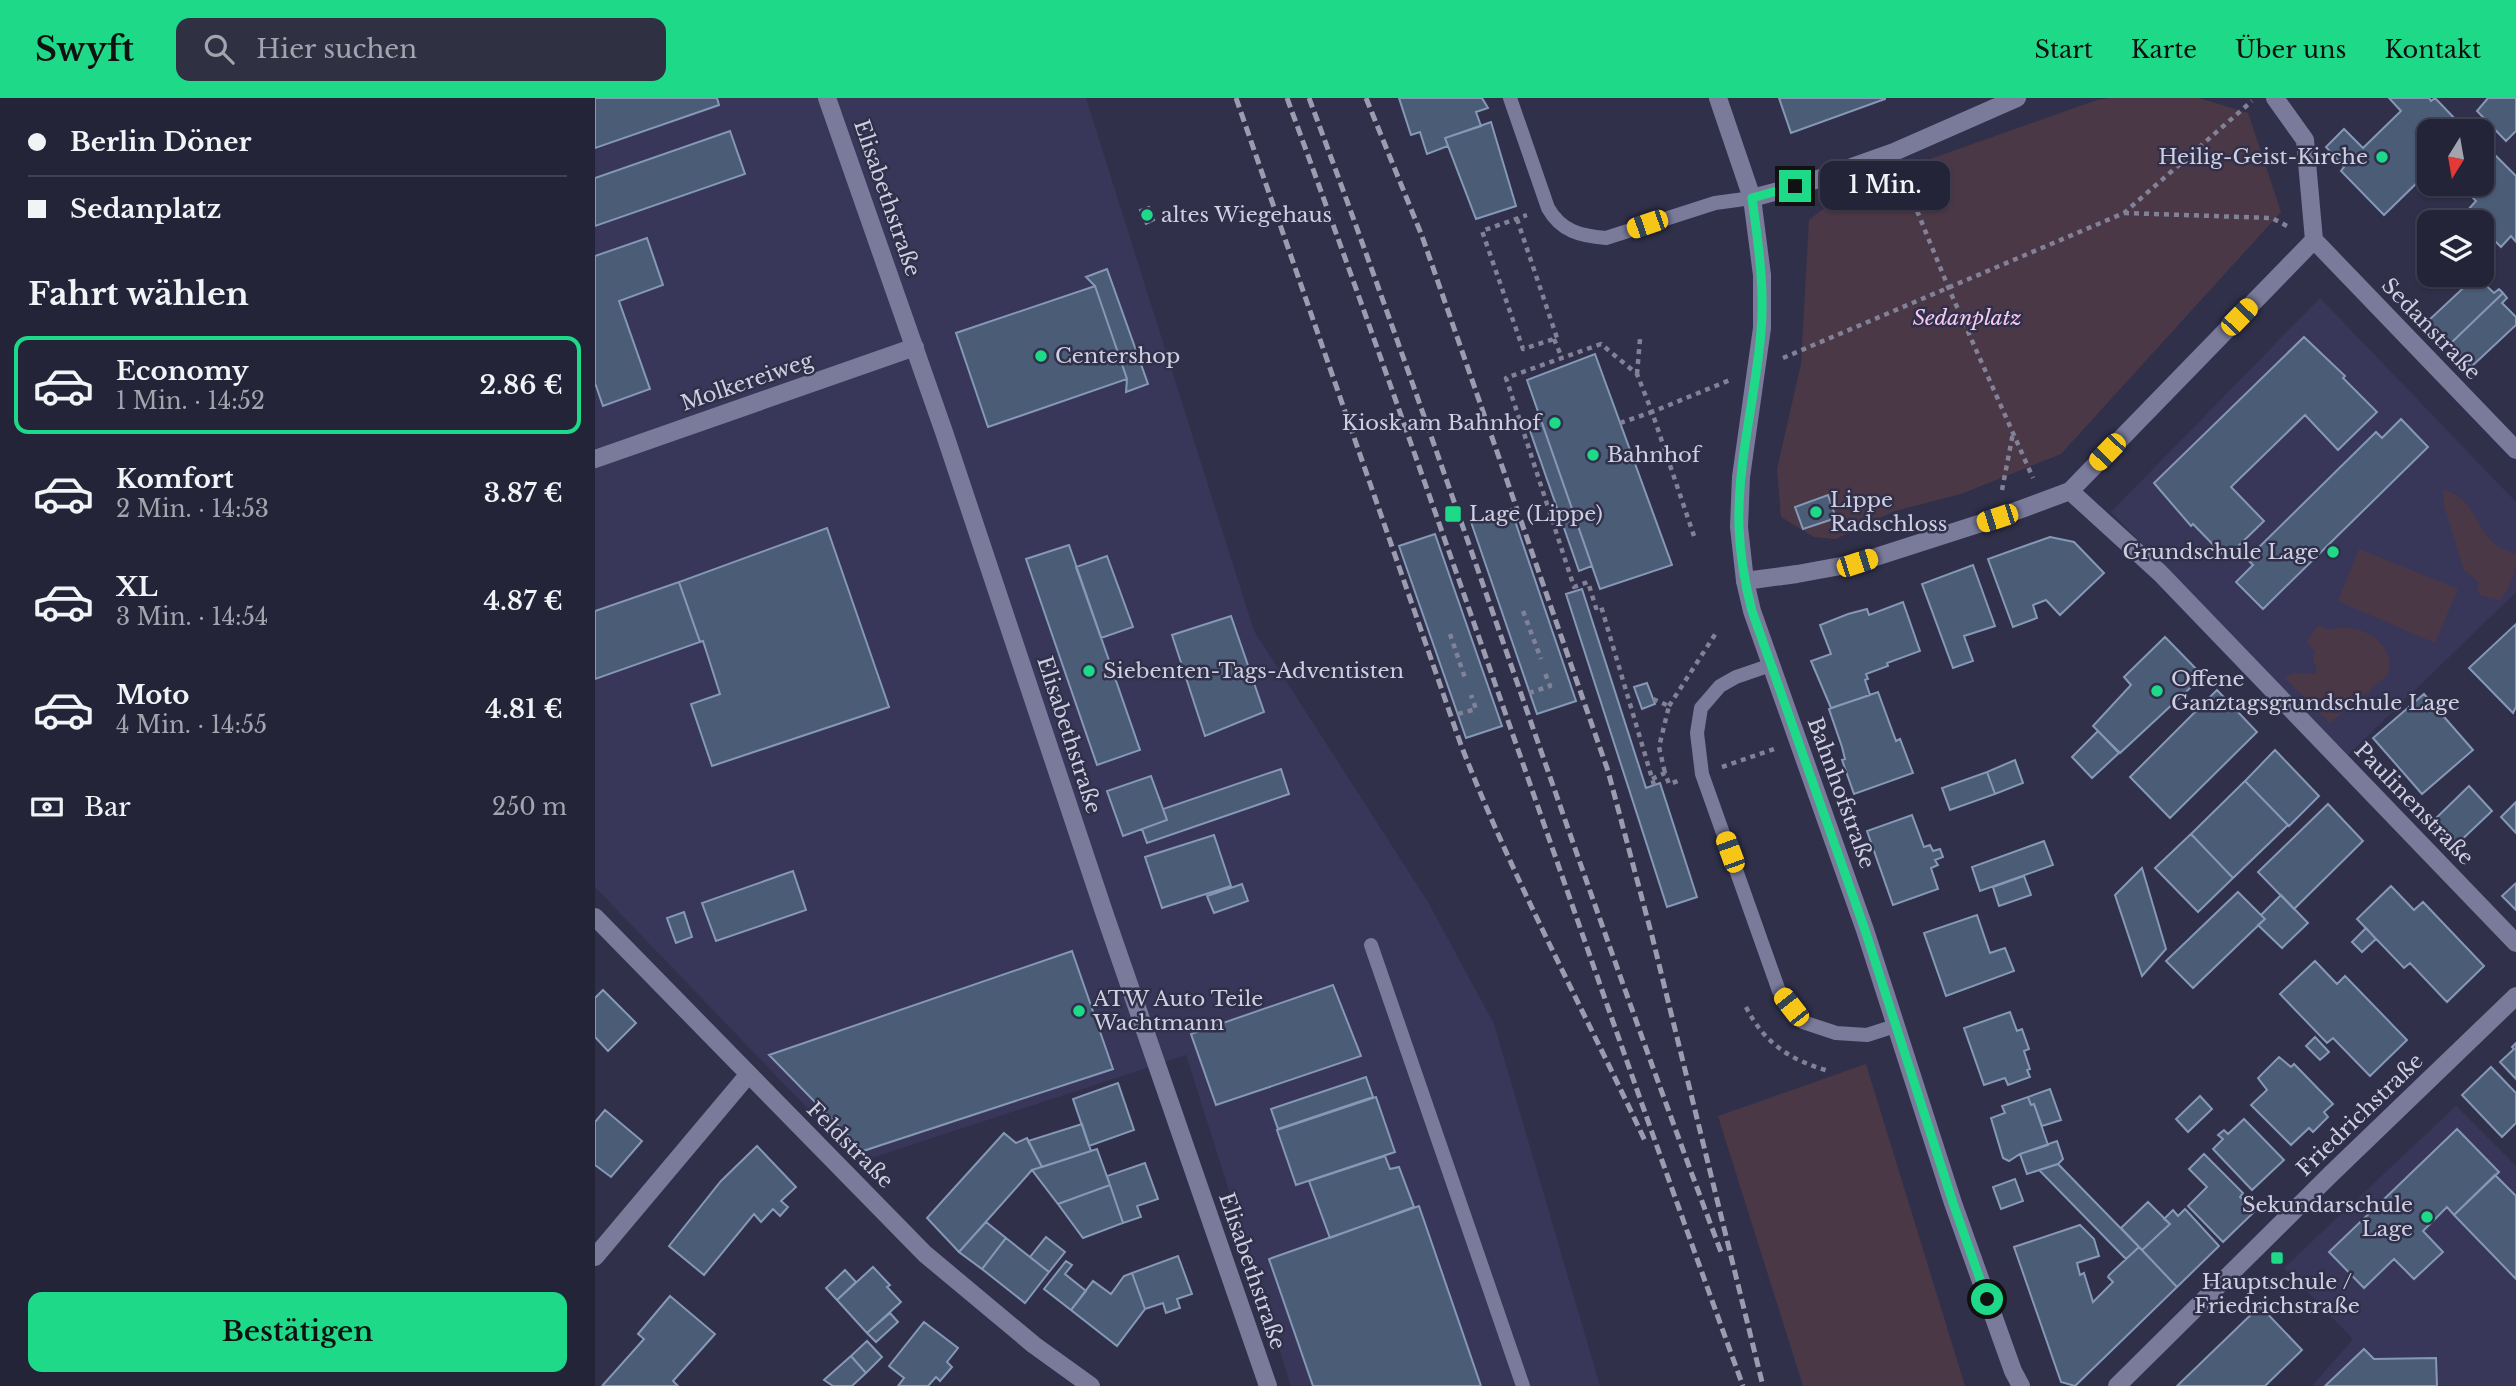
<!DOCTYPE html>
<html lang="de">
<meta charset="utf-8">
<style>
body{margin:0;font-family:"Libre Baskerville",serif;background:#303043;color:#f1f3f6;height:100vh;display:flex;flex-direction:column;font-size:26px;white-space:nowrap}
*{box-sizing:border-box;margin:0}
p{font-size:23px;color:#a3a4ae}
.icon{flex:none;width:38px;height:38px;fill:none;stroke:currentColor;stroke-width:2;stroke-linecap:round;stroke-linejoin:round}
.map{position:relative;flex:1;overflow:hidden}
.panel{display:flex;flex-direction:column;background:#242438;width:595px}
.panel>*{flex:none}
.banner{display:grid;align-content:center;height:154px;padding:0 28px;background:#242438}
.needle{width:46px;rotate:191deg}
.tools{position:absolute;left:1822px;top:21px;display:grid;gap:14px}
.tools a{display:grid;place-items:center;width:77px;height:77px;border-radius:14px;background:#242438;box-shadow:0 2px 5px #0004,0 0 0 2px #414153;font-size:35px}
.end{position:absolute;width:32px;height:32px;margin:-16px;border:9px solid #1dd988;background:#111;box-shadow:0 0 0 4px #111}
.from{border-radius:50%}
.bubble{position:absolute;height:49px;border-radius:14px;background:#242438;box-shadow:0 2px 5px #0004,0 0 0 2px #414153;font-size:23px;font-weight:600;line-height:49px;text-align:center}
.car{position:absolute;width:21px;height:42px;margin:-21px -10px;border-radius:9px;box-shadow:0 0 5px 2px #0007;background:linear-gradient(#f5c518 24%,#345 0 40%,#f5c518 0 76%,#345 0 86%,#f5c518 0)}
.banner b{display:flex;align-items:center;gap:24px;height:66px;font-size:26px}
.banner b+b{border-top:2px solid #414153}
.banner i{width:18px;height:18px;background:#f1f3f6}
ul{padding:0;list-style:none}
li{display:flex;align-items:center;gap:21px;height:98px;margin:0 14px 10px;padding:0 14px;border:4px solid transparent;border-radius:14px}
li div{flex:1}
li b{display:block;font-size:26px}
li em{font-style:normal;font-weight:600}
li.current{border-color:#1dd988}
li>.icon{width:63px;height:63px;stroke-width:1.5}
h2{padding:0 28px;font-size:32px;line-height:84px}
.pay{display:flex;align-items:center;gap:18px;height:77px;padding:0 28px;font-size:26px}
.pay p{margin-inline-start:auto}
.button{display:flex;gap:14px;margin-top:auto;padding:14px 28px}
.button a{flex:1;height:80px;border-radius:14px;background:#1dd988;color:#111;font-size:28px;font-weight:600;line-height:80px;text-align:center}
header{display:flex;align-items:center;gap:42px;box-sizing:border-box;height:98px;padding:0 35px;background:#1dd988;color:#111}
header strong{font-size:33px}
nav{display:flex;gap:38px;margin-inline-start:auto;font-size:24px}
.search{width:490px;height:63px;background:#303043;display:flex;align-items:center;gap:18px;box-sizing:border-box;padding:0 24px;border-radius:14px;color:#a3a4ae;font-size:26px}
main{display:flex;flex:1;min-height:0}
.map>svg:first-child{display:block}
.built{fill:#383759}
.green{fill:#4b3847}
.building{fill:#4b5c77;stroke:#8598b6;stroke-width:2}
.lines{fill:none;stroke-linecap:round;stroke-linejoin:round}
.path{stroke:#818197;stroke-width:4.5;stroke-dasharray:5 5;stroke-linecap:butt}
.service{stroke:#7a7b9b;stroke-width:14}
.minor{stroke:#7a7b9b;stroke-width:18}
.secondary{stroke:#7a7b9b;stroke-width:18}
.rail{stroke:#9c9cb1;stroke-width:5;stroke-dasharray:10 5;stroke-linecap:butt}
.route{stroke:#1dd988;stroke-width:9}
.poi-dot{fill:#1dd988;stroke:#30304b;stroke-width:2.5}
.labels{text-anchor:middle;stroke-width:5;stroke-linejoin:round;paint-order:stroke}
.poi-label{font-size:21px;fill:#cfcfe1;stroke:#30304b;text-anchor:start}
.street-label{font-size:21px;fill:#cfcfe1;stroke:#30304b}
.park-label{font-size:21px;font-style:italic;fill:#f9c9ee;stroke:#30304b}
</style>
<header>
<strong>Swyft</strong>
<div class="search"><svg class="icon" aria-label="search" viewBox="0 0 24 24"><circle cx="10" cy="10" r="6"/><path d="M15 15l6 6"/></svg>Hier suchen</div>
<nav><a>Start</a><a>Karte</a><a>Über uns</a><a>Kontakt</a></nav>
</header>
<main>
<section class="panel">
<div class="banner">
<b><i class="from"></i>Berlin Döner</b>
<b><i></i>Sedanplatz</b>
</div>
<h2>Fahrt wählen</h2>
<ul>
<li class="current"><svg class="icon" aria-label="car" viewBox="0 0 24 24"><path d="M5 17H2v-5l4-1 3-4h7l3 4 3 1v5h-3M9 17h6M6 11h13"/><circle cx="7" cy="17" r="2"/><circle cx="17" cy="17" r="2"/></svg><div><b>Economy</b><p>1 Min. · 14:52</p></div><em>2.86 €</em></li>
<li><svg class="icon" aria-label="car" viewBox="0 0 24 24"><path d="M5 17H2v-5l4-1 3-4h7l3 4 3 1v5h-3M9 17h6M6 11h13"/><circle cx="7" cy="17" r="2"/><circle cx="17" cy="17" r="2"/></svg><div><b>Komfort</b><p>2 Min. · 14:53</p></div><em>3.87 €</em></li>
<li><svg class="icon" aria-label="car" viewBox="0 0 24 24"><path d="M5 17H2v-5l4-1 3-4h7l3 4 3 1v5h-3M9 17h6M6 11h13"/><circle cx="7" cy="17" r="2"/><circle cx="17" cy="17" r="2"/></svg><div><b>XL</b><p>3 Min. · 14:54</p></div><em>4.87 €</em></li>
<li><svg class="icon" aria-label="car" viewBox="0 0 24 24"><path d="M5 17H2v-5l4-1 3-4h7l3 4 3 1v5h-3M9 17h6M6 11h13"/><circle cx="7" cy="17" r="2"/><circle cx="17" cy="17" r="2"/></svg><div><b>Moto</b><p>4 Min. · 14:55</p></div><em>4.81 €</em></li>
</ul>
<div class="pay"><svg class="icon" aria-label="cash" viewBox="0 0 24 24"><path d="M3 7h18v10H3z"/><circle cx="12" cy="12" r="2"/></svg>Bar<p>250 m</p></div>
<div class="button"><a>Bestätigen</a></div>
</section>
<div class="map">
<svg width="1921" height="1288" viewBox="0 0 1921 1288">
<rect width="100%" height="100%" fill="#30304b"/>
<path class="built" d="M0,0H491L659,533L833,804L899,926L1005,1288H696L591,957L264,1064L0,789Z
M1725,200L1921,404V494L1753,657L1516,414Z
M1861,1008L1921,1068V1288H1717L1758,1241L1689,1170Z"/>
<path class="green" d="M1514,0H1604L1653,15L1686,114L1466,356L1366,396L1300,413L1241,441L1219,439L1186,419L1182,371L1206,266L1214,122L1241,101L1307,71L1502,2Z
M1848,391C1890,405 1876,444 1921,456C1921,474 1917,488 1905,502L1885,497L1882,492L1884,484L1869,472L1849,408Z
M1764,451L1863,491L1840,545L1743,503Z
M1724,527L1733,532C1762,523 1802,542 1793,577L1735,625L1689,579L1698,575L1720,576L1722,569C1717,563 1717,560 1720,553L1711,544Z
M1271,966L1370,1288H1208L1123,1018Z"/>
<path class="building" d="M0,0H122L124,7L0,50Z
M804,0H887L893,10L881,14L886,28L850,40L853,48L832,56L825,34L816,37Z
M1184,0H1290V1L1196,35Z
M1794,0H1834L1836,3L1840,0L1864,25L1855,33H1834V73L1789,117L1746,73L1749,69L1731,49L1749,31L1768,50L1806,13Z
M1893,0H1921V33L1911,43L1882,13Z
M896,24L921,108L881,121L850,40Z
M135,33L150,76L0,128V80Z
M1886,43L1921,78V144L1916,138L1906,149L1894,137L1886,144V124H1862L1881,103L1865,86H1886Z
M554,109L559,122L551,126L545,112Z
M52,140L68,187L24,203L55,291L8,308L0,285V158Z
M512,171L553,286L531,294L532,281L500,188L491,179Z
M1881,178L1899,195L1904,191L1908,195L1855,246L1833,223Z
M500,188L532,281L393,329L361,235Z
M1908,195L1912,200L1907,205L1921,219V227L1876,269L1855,246Z
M1709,239L1750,278L1748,280L1782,314L1743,352L1710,317L1636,389L1669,423L1631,460L1598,426L1596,428L1559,385Z
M1000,256L1077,467L1005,491L932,282Z
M945,319L997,468L984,473L932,324Z
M1806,321L1833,349L1668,511L1641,484L1658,467L1652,461L1781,334L1787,340Z
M1233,397L1241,420L1208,431L1200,409Z
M916,411L981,603L942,616L876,424Z
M232,430L294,609L117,668L96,606L125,596L108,543L105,544L84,484Z
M840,436L907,628L871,640L804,448Z
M1455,439L1479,444L1509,475L1465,517L1451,502L1438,507L1442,520L1418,529L1393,461Z
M474,447L545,652L502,667L431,461Z
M512,458L538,529L506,540L481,469Z
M1378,467L1400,528L1369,538L1378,563L1358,570L1327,486Z
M84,484L105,544L0,581V513Z
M987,491L1051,690L1065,685L1102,799L1072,809L971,496Z
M1308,504L1325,553L1292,565L1293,568L1271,576L1273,581L1270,582L1275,597L1236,610L1216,563L1236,556L1225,527L1253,516L1272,511L1274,517Z
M636,518L669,614L610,638L577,537Z
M1921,526V609L1918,615L1874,570Z
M1570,539L1608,578L1525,655L1498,628L1536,587L1529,579Z
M1052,585L1060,606L1047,611L1039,589Z
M1622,592L1662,634L1575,720L1535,679Z
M1283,594L1301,643L1305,641L1318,675L1259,696L1247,662L1250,661L1247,649L1234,611Z
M1829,596L1878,652L1827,696L1778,640Z
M1503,633L1524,655L1497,680L1477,659Z
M1680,652L1724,698L1694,728L1650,683Z
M1420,662L1428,685L1400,696L1392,674Z
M686,671L694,696L552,745L547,731L572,722L568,711Z
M1392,674L1400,696L1355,712L1347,690Z
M556,678L572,722L528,738L512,693Z
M1650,683L1693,727L1638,780L1596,736Z
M1874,688L1897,713L1859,749L1836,725Z
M1921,704V735L1906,719Z
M1733,706L1768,743L1699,811L1663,774Z
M1317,717L1329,749L1335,747L1338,753L1345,751L1348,759L1340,762L1343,767L1336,770L1343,791L1298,807L1272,733Z
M1596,736L1638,780L1603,814L1560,770Z
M619,737L636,788L567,810L550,759Z
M1449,743L1458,767L1385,793L1377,769Z
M1547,770L1571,851L1547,878L1520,797Z
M198,773L211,812L121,843L107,805Z
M1429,778L1436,797L1404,808L1398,789Z
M1921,785V812L1907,798Z
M647,786L653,803L619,815L612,798Z
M1796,788L1819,812L1828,804L1889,868L1852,904L1815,865L1809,870L1762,821Z
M1643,794L1670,821L1598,890L1571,863Z
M1686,797L1713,825L1687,850L1663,827L1670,821L1666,817Z
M89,814L97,839L81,845L72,820Z
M1382,817L1395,855L1410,850L1419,873L1351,898L1329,835Z
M1771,830L1781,841L1767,854L1757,844Z
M477,853L518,971L268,1053L174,957Z
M1720,863L1742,886L1750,878L1812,942L1775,978L1738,940L1732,945L1685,896Z
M738,887L766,958L621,1007L596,936Z
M8,892L41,925L13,953L0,939V900Z
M1415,914L1422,933L1427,931L1434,951L1429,953L1435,971L1432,972L1435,979L1413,987L1410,980L1389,987L1369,930Z
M1720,939L1734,954L1725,962L1711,948Z
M1921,945V981L1905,964L1919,951L1917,949Z
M1684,959L1696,969L1699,966L1738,1006L1729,1014L1733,1019L1718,1034L1714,1030L1696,1047L1656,1007L1672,992L1663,980Z
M1896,969L1921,995V1025L1907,1039L1867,997Z
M771,979L778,999L683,1031L676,1011Z
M523,985L539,1032L494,1048L478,1001Z
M1455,991L1466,1022L1447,1028L1439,1006L1436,1007L1433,999Z
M1605,998L1617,1011L1593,1034L1581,1021Z
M781,999L800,1054L701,1087L682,1032Z
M1433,999L1436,1007L1439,1006L1453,1047L1425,1056L1414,1063L1408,1060L1396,1020L1410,1015L1407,1008Z
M10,1012L47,1043L16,1079L0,1067V1024Z
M1649,1021L1689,1062L1657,1092L1618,1051L1628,1041L1623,1037L1629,1032L1633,1036Z
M487,1026L496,1053L447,1069L433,1043Z
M1862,1031L1904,1074L1859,1117L1852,1109L1828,1133L1848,1154L1819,1181L1799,1161L1769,1190L1734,1154Z
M409,1035L421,1045L432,1040L447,1069L437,1072L364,1154L332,1120Z
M1462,1043L1468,1061L1463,1066L1432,1076L1425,1056Z
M162,1048L201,1089L186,1103L193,1109L185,1118L178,1111L166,1124L159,1116L109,1177L74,1148L126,1083Z
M502,1051L515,1087L463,1106L437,1072Z
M1609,1056L1648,1095L1645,1099L1659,1114L1628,1144L1593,1108L1612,1089L1594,1071Z
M790,1058L795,1071L804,1069L819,1109L735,1140L714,1083Z
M550,1065L563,1101L542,1108L546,1119L528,1125L512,1078Z
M1463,1066L1544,1149L1531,1161L1444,1072Z
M1900,1077L1921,1098V1181L1859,1117Z
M1420,1081L1428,1103L1406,1111L1398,1089Z
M515,1087L528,1125L488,1140L463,1106Z
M1553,1104L1575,1126L1547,1152L1526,1130Z
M824,1108L886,1288H718L674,1161Z
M1590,1111L1624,1148L1582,1189L1547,1152L1575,1126L1569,1121L1578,1112L1583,1118Z
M391,1124L411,1140L387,1171L364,1154Z
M1485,1127L1499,1141L1504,1158L1482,1165L1485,1177L1489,1175L1498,1204L1518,1184L1513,1179L1514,1177L1544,1149L1582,1189L1480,1288L1466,1284L1419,1149Z
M451,1139L470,1154L454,1174L435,1159Z
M411,1140L454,1174L430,1205L387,1171Z
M583,1158L597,1196L582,1201L585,1210L571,1215L568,1205L550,1211L537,1175Z
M471,1163L477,1167L470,1176L491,1193L476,1212L449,1191Z
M278,1169L295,1187L292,1189L306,1204L272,1235L242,1202Z
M250,1172L261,1184L242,1202L231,1190Z
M537,1175L550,1211L522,1248L476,1212L498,1183L516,1196L529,1178Z
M75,1198L120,1236L78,1283L83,1288H7L49,1241L43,1236Z
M1665,1208L1707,1252L1670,1288H1582Z
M295,1215L303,1224L281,1244L272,1235Z
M329,1224L363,1250L352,1264L357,1269L345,1283L341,1279L333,1288H303L309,1280L294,1268Z
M272,1243L287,1259L271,1275L256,1258Z
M1769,1251L1779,1261L1841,1260L1842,1288H1730Z
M256,1258L271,1275L257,1288H238L229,1282Z"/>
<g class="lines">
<path class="path" d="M1307,76L1354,191L1438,380
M1529,115L1677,120L1694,129
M922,121L962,240L928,251L887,133L932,117
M959,241L967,260
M1188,260L1529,115L1657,3
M1042,276L1045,241
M1025,325L1057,314L1099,438
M1407,392L1418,335
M928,513L946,561
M855,536L871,583
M934,595L955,588L950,575
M1058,601L1074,608L1064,649L1070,675
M1074,608L1121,535
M863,616L881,611L876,597
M1127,669L1182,650
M1057,681L1070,675L1074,686L1086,682
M1059,687L1006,508L1001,510L993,484L979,489L911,280L1006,246L1042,276L1057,314L1135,282
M1151,909C1170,946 1195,962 1234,973"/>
<path class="service" d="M915,0L953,110C966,133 985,138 1011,140L1120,105L1157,100
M1176,567L1141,579L1125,588L1106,610L1102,635L1107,676L1184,893L1208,924L1241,935L1272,937L1300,928
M776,847L928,1288"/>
<path class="minor" d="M232,0L349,334L510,817L673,1288
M1157,100L1209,86L1299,54L1422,0
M1719,142L1921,352
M0,361L320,249
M1475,393L1565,475L1921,845
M1150,483L1202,476L1262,465L1402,420L1475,393L1719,142L1710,42L1680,0
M0,819L330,1156L439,1247L496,1288
M0,1159L153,977
M1522,1288L1736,1076L1921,898"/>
<path class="secondary" d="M1123,0L1157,100L1167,177V230L1146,379L1144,429L1150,483L1157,513L1270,832L1358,1105L1418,1273L1426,1288"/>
<path class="rail" d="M641,0L866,647C919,784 989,912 1051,1045
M692,0C849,428 992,860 1148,1288
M714,0C857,383 982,772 1126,1154
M771,0L827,138L1013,673L1057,838L1168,1288"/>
</g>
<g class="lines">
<path class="route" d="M1200,88L1157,100C1163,144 1170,189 1166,233C1161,298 1142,363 1144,429C1145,457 1150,486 1157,513L1270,832L1358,1105L1392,1201"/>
</g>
<g class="poi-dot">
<circle cx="1787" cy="59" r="7"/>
<circle cx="552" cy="117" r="7"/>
<circle cx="446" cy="258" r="7"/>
<circle cx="960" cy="325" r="7"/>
<circle cx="998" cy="357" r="7"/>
<circle cx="1221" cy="414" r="7"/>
<rect x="849" y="407" width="18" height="18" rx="3.5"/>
<circle cx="1738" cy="454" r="7"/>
<circle cx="494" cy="573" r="7"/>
<circle cx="1562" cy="593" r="7"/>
<circle cx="484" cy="913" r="7"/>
<circle cx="1832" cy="1119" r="7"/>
<rect x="1675" y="1153" width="14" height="14" rx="3.5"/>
</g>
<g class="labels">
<g class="poi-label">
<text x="1773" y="66" text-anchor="end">Heilig-Geist-Kirche</text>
<text x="566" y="124">altes Wiegehaus</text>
<text x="460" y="265">Centershop</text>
<text x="946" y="332" text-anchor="end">Kiosk am Bahnhof</text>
<text x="1012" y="364">Bahnhof</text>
<text x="1235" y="409">Lippe<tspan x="1235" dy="24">Radschloss</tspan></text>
<text x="874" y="423">Lage (Lippe)</text>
<text x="1724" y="461" text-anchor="end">Grundschule Lage</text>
<text x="508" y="580">Siebenten-Tags-Adventisten</text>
<text x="1576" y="588">Offene<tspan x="1576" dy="24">Ganztagsgrundschule Lage</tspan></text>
<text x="498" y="908">ATW Auto Teile<tspan x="498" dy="24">Wachtmann</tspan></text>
<text x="1818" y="1114" text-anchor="end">Sekundarschule<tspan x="1818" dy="24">Lage</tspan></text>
<text x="1682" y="1191" text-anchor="middle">Hauptschule /<tspan x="1682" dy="24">Friedrichstraße</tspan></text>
</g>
<g class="street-label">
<text transform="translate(292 100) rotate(71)" y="7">Elisabethstraße</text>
<text transform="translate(1836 231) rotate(46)" y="7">Sedanstraße</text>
<text transform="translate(152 284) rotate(-19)" y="7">Molkereiweg</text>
<text transform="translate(474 637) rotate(72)" y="7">Elisabethstraße</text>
<text transform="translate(1246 695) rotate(70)" y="7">Bahnhofstraße</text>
<text transform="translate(1819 706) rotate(46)" y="7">Paulinenstraße</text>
<text transform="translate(1765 1017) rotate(-44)" y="7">Friedrichstraße</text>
<text transform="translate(255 1047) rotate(45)" y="7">Feldstraße</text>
<text transform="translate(657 1173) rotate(71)" y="7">Elisabethstraße</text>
</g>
<g class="park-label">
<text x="1372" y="227">Sedanplatz</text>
</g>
</g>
</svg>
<div class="tools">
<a><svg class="needle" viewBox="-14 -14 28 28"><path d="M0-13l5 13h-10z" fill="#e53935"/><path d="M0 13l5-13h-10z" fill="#a3a4ae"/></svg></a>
<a><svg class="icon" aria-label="layers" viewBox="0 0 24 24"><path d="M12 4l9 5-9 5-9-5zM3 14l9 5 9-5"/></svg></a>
</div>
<i class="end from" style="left:1392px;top:1201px"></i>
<i class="end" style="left:1200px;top:88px"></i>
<div class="bubble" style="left:1225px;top:63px;width:130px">1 Min.</div>
<i class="car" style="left:1052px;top:126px;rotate:251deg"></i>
<i class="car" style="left:1644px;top:219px;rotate:44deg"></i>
<i class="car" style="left:1512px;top:354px;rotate:224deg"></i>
<i class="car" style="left:1402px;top:420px;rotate:252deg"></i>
<i class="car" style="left:1262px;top:465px;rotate:72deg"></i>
<i class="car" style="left:1135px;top:754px;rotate:340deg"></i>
<i class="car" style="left:1196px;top:909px;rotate:322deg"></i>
</div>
</main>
